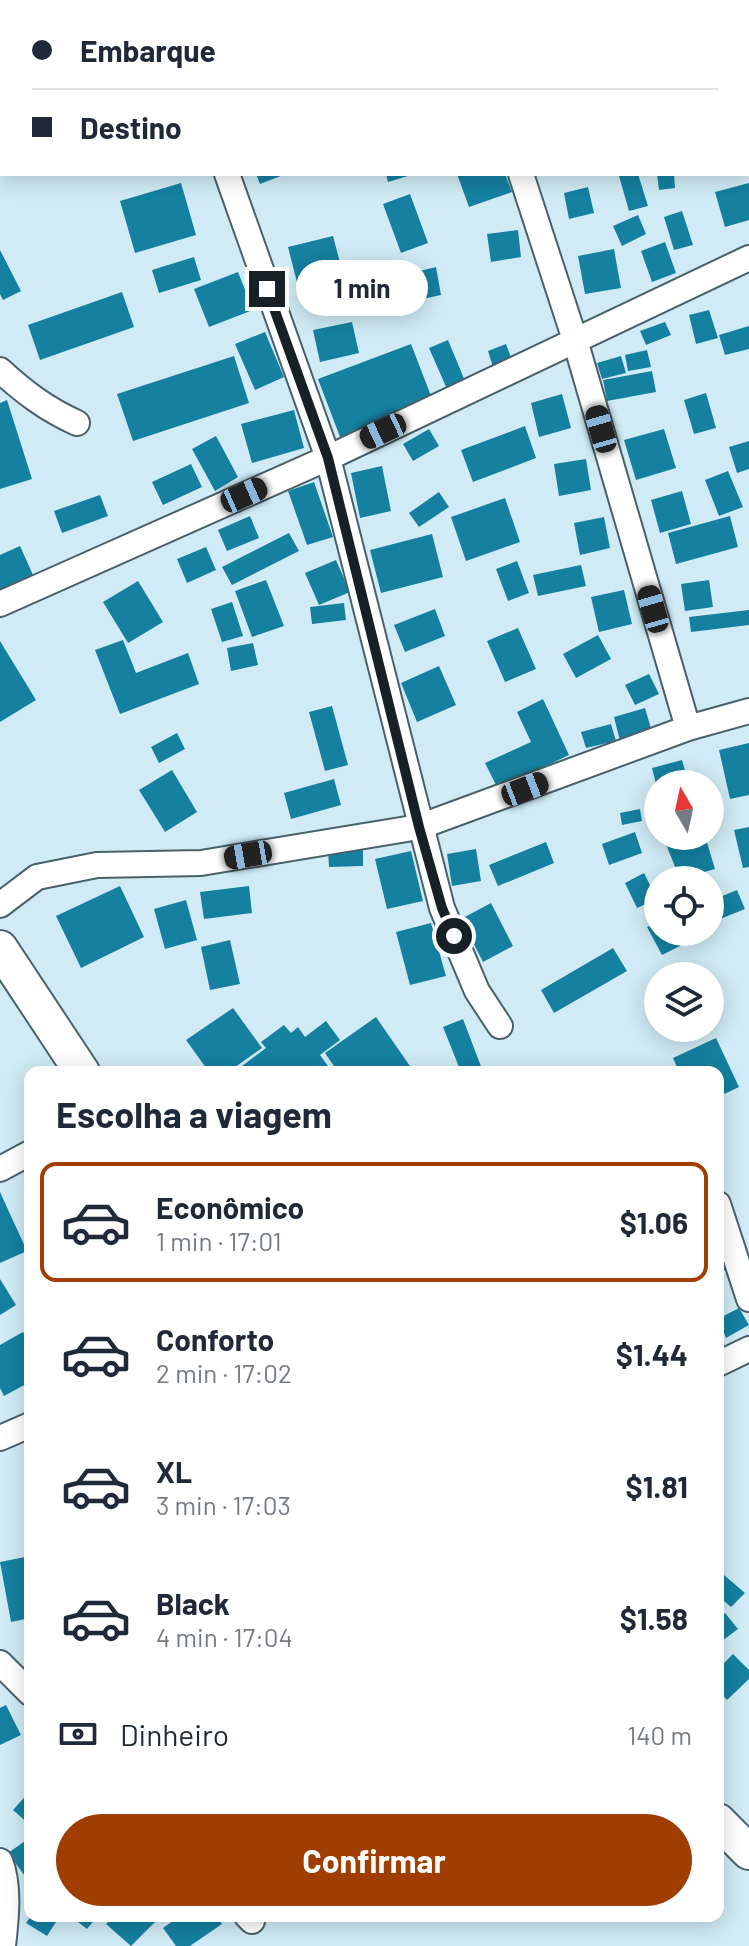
<!DOCTYPE html>
<html lang="pt">
<meta charset="utf-8">
<style>
body{margin:0;font-family:Barlow,sans-serif;background:#f2f2f3;color:#1f2937;height:100vh;display:flex;flex-direction:column;font-size:30px;white-space:nowrap}
*{box-sizing:border-box;margin:0}
p{font-size:26px;color:#747a83}
.icon{flex:none;width:44px;height:44px;fill:none;stroke:currentColor;stroke-width:2;stroke-linecap:round;stroke-linejoin:round}
.map{position:relative;flex:1;overflow:hidden}
.sheet{position:absolute;left:24px;top:1066px;width:700px;height:856px;display:flex;flex-direction:column;background:#fff;border-radius:16px;box-shadow:0 4px 20px #0003}
.sheet>*{flex:none}
.banner{position:absolute;left:0px;top:0px;width:750px;height:176px;box-shadow:0 4px 20px #0003;display:grid;align-content:center;height:176px;padding:0 32px;background:#fff}
.needle{width:52px;rotate:351deg}
.tools{position:absolute;left:644px;top:770px;display:grid;gap:16px}
.tools a{display:grid;place-items:center;width:80px;height:80px;border-radius:50%;background:#fff;box-shadow:0 4px 20px #0003;font-size:40px}
.end{position:absolute;width:36px;height:36px;margin:-18px;border:10px solid #172125;background:#fff;box-shadow:0 0 0 4px #fff}
.from{border-radius:50%}
.bubble{position:absolute;height:56px;border-radius:28px;background:#fff;box-shadow:0 4px 20px #0003;font-size:26px;font-weight:700;line-height:56px;text-align:center}
.car{position:absolute;width:24px;height:48px;margin:-24px -12px;border-radius:10px;box-shadow:0 0 6px 2px #0007;background:linear-gradient(#222 24%,#8ab4d8 0 40%,#222 0 76%,#8ab4d8 0 86%,#222 0)}
.banner b{display:flex;align-items:center;gap:28px;height:76px;font-size:30px}
.banner b+b{border-top:2px solid #e0e1e3}
.banner i{width:20px;height:20px;background:#1f2937}
ul{padding:0;list-style:none}
li{display:flex;align-items:center;gap:24px;height:120px;margin:0 16px 12px;padding:0 16px;border:4px solid transparent;border-radius:16px}
li div{flex:1}
li b{display:block;font-size:30px}
li em{font-style:normal;font-weight:700}
li.selected{border-color:#a03d00}
li>.icon{width:72px;height:72px;stroke-width:1.5}
h2{padding:0 32px;font-size:36px;line-height:96px}
.pay{display:flex;align-items:center;gap:20px;height:88px;padding:0 32px;font-size:30px}
.pay p{margin-inline-start:auto}
.cta{display:flex;gap:16px;margin-top:auto;padding:16px 32px}
.cta a{flex:1;height:92px;border-radius:48px;background:#a03d00;color:#fff;font-size:32px;font-weight:700;line-height:92px;text-align:center}
.map>svg:first-child{display:block}
.building{fill:#1580a0}
.lines{fill:none;stroke-linecap:round;stroke-linejoin:round}
.street-casing{stroke:#4a616a;stroke-width:28}
.secondary-casing{stroke:#4a616a;stroke-width:38}
.street{stroke:#fff;stroke-width:24}
.secondary{stroke:#fff;stroke-width:34}
.route{stroke:#172125;stroke-width:10}
</style>
<div class="map">
<svg width="749" height="1946" viewBox="0 0 749 1946">
<rect width="100%" height="100%" fill="#d0ebf5"/>
<path class="building" d="M256,174H286L260,184Z
M386,174H411V175L388,182Z
M457,174H505L512,192L469,207Z
M625,174H638L648,206L629,211L619,176Z
M657,174H674L675,188L659,190Z
M181,183L196,235L135,253L120,201Z
M749,183V220L725,227L715,192Z
M588,187L594,213L569,219L564,193Z
M410,194L428,243L401,253L383,204Z
M682,211L693,245L674,250L664,217Z
M638,215L646,234L622,246L613,226Z
M518,230L521,257L491,262L487,234Z
M333,236L346,285L301,298L288,247Z
M665,242L676,273L652,282L641,251Z
M614,249L621,288L585,294L578,256Z
M0,250L21,291L3,300L0,294Z
M194,257L201,280L159,293L152,270Z
M436,267L441,295L413,301L407,274Z
M238,272L253,310L209,327L194,289Z
M122,292L134,327L40,360L28,325Z
M709,310L718,338L696,344L689,315Z
M352,322L359,353L320,362L313,330Z
M665,322L671,335L646,345L640,331Z
M749,326V349L725,355L719,335Z
M265,332L284,377L255,390L235,344Z
M448,340L465,381L447,389L429,348Z
M411,344L433,401L340,437L318,379Z
M506,344L512,360L493,367L488,351Z
M647,350L651,367L628,371L625,355Z
M234,356L249,403L133,441L117,394Z
M621,356L626,373L602,379L597,363Z
M652,371L656,392L607,401L603,380Z
M706,393L716,428L694,434L684,400Z
M562,394L571,428L539,437L531,403Z
M7,400L32,479L0,489V403Z
M294,410L304,448L252,463L241,424Z
M525,426L536,458L473,482L461,450Z
M429,429L439,446L413,461L403,444Z
M664,429L676,468L636,480L624,440Z
M216,436L238,477L215,491L192,449Z
M749,441V469L737,473L729,447Z
M586,459L591,490L559,496L554,464Z
M191,464L202,487L163,505L152,482Z
M382,466L391,511L360,518L351,473Z
M728,471L743,507L719,516L705,480Z
M314,482L333,537L307,545L288,491Z
M682,491L691,524L660,533L651,500Z
M439,492L449,507L419,527L409,513Z
M100,495L108,516L62,533L54,511Z
M505,498L520,542L466,561L451,517Z
M250,516L259,538L227,551L218,530Z
M730,516L738,547L676,564L668,533Z
M604,517L610,548L580,555L574,523Z
M289,533L299,551L232,585L222,567Z
M432,534L443,577L381,593L370,550Z
M20,546L33,575L0,590V555Z
M206,547L216,570L187,583L177,559Z
M336,560L350,592L319,605L305,573Z
M517,561L529,593L508,601L496,569Z
M581,565L586,586L538,596L533,575Z
M266,580L284,626L252,637L235,591Z
M709,580L713,607L685,611L681,584Z
M138,581L163,622L128,643L103,602Z
M624,590L632,624L599,632L591,597Z
M232,602L243,636L222,642L211,609Z
M344,603L346,620L312,624L310,607Z
M435,609L445,636L405,652L394,625Z
M749,610V625L691,632L689,617Z
M518,628L536,669L505,682L487,641Z
M598,635L611,659L576,678L563,654Z
M123,640L136,673L188,653L199,684L120,714L95,650Z
M0,641L36,700L0,722Z
M253,643L258,665L231,671L227,648Z
M439,666L456,705L417,722L401,683Z
M649,674L659,694L635,705L625,685Z
M543,699L569,755L498,789L485,763L531,742L517,712Z
M332,706L348,765L325,771L309,712Z
M645,708L652,732L620,741L614,717Z
M611,724L616,741L586,748L581,732Z
M177,733L185,749L159,763L151,747Z
M749,743V795L730,799L719,750Z
M682,760L689,784H656L652,768Z
M172,770L197,812L165,832L139,790Z
M334,779L341,805L291,819L284,793Z
M640,809L642,821L622,825L620,813Z
M749,827V867L743,868L734,830Z
M635,832L642,853L609,865L602,844Z
M683,836H705L715,869L680,879L665,842Z
M546,842L554,863L498,886L489,865Z
M363,848V866L329,867L328,850Z
M476,849L481,881L452,886L447,854Z
M411,851L423,901L387,909L375,859Z
M644,873L657,899L637,908L625,883Z
M120,886L144,937L81,968L56,916Z
M249,886L252,913L204,919L200,892Z
M737,890L745,909L710,923V901Z
M186,900L197,940L165,949L154,909Z
M491,903L513,946L483,962L461,919Z
M658,922V932H695L698,937L662,955L647,927Z
M431,923L446,976L410,985L396,932Z
M230,940L240,984L210,990L201,947Z
M613,948L627,971L554,1013L541,990Z
M233,1008L262,1048L228,1072H209L186,1040Z
M376,1017L412,1069L408,1072H338L325,1053Z
M463,1019L482,1069L474,1072H461L443,1027Z
M326,1021L340,1040L320,1055L330,1069L326,1072H234L266,1048L261,1042L284,1025L291,1033L298,1027L305,1037Z
M716,1038L739,1087L718,1097V1072H679L673,1058Z
M0,1192L27,1251L0,1263Z
M720,1255L727,1269L718,1274V1256Z
M0,1279L16,1305L0,1315Z
M739,1308L749,1325L726,1338L718,1319Z
M23,1332L30,1344V1382L4,1396L0,1388V1345Z
M30,1556V1618L11,1622L0,1562Z
M724,1575L745,1593L731,1607L718,1596V1581Z
M725,1613L738,1629L718,1644V1618Z
M733,1654L749,1670V1679L727,1700L718,1690V1669Z
M6,1705L21,1735L0,1745V1708Z
M30,1791V1825L13,1810Z
M28,1839L30,1842V1878L27,1879L8,1853Z
M31,1916H47L56,1922L47,1936L26,1923Z
M70,1916H98L87,1929Z
M114,1916H161L131,1946L106,1924Z
M180,1916H217L222,1924L190,1946H176L163,1928Z"/>
<g class="lines">
<defs>
<path id="street" d="M464,0V2
M729,0L730,2
M182,2V0
M748,78L749,82
M227,174L328,458L442,908L477,991L500,1026
M521,174L575,340L688,728
M0,370C24,392 46,409 77,423
M0,604L328,458L749,258
M0,905L37,877L97,865L201,863L419,827L688,728L749,711
M0,1169L30,1153
M718,1204L749,1299
M718,1364L749,1349
M0,1438L30,1425
M0,1663L30,1693
M0,1861C10,1886 6,1919 3,1946
M247,1916L252,1921"/>
<path id="secondary" d="M0,948L82,1072
M718,1821L749,1852"/>
</defs>
<use href="#street" class="street-casing"/>
<use href="#secondary" class="secondary-casing"/>
<use href="#street" class="street"/>
<use href="#secondary" class="secondary"/>
</g>
<g class="lines">
<path class="route" d="M267,289L328,458L419,827L442,908L454,936"/>
</g>
</svg>
<div class="tools">
<a><svg class="needle" viewBox="-14 -14 28 28"><path d="M0-13l5 13h-10z" fill="#e53935"/><path d="M0 13l5-13h-10z" fill="#747a83"/></svg></a>
<a><svg class="icon" aria-label="locate" viewBox="0 0 24 24"><circle cx="12" cy="12" r="6"/><path d="M12 2v4M12 18v4M2 12h4M18 12h4"/></svg></a>
<a><svg class="icon" aria-label="layers" viewBox="0 0 24 24"><path d="M12 4l9 5-9 5-9-5zM3 14l9 5 9-5"/></svg></a>
</div>
<i class="end from" style="left:454px;top:936px"></i>
<i class="end" style="left:267px;top:289px"></i>
<div class="bubble" style="left:296px;top:260px;width:132px">1 min</div>
<i class="car" style="left:601px;top:429px;rotate:344deg"></i>
<i class="car" style="left:383px;top:431px;rotate:245deg"></i>
<i class="car" style="left:244px;top:495px;rotate:66deg"></i>
<i class="car" style="left:653px;top:609px;rotate:344deg"></i>
<i class="car" style="left:525px;top:789px;rotate:69deg"></i>
<i class="car" style="left:248px;top:855px;rotate:260deg"></i>
<div class="banner">
<b><i class="from"></i>Embarque</b>
<b><i></i>Destino</b>
</div>
<section class="sheet">
<h2>Escolha a viagem</h2>
<ul>
<li class="selected"><svg class="icon" aria-label="car" viewBox="0 0 24 24"><path d="M5 17H2v-5l4-1 3-4h7l3 4 3 1v5h-3M9 17h6M6 11h13"/><circle cx="7" cy="17" r="2"/><circle cx="17" cy="17" r="2"/></svg><div><b>Econômico</b><p>1 min · 17:01</p></div><em>$1.06</em></li>
<li><svg class="icon" aria-label="car" viewBox="0 0 24 24"><path d="M5 17H2v-5l4-1 3-4h7l3 4 3 1v5h-3M9 17h6M6 11h13"/><circle cx="7" cy="17" r="2"/><circle cx="17" cy="17" r="2"/></svg><div><b>Conforto</b><p>2 min · 17:02</p></div><em>$1.44</em></li>
<li><svg class="icon" aria-label="car" viewBox="0 0 24 24"><path d="M5 17H2v-5l4-1 3-4h7l3 4 3 1v5h-3M9 17h6M6 11h13"/><circle cx="7" cy="17" r="2"/><circle cx="17" cy="17" r="2"/></svg><div><b>XL</b><p>3 min · 17:03</p></div><em>$1.81</em></li>
<li><svg class="icon" aria-label="car" viewBox="0 0 24 24"><path d="M5 17H2v-5l4-1 3-4h7l3 4 3 1v5h-3M9 17h6M6 11h13"/><circle cx="7" cy="17" r="2"/><circle cx="17" cy="17" r="2"/></svg><div><b>Black</b><p>4 min · 17:04</p></div><em>$1.58</em></li>
</ul>
<div class="pay"><svg class="icon" aria-label="cash" viewBox="0 0 24 24"><path d="M3 7h18v10H3z"/><circle cx="12" cy="12" r="2"/></svg>Dinheiro<p>140 m</p></div>
<div class="cta"><a>Confirmar</a></div>
</section>
</div>
